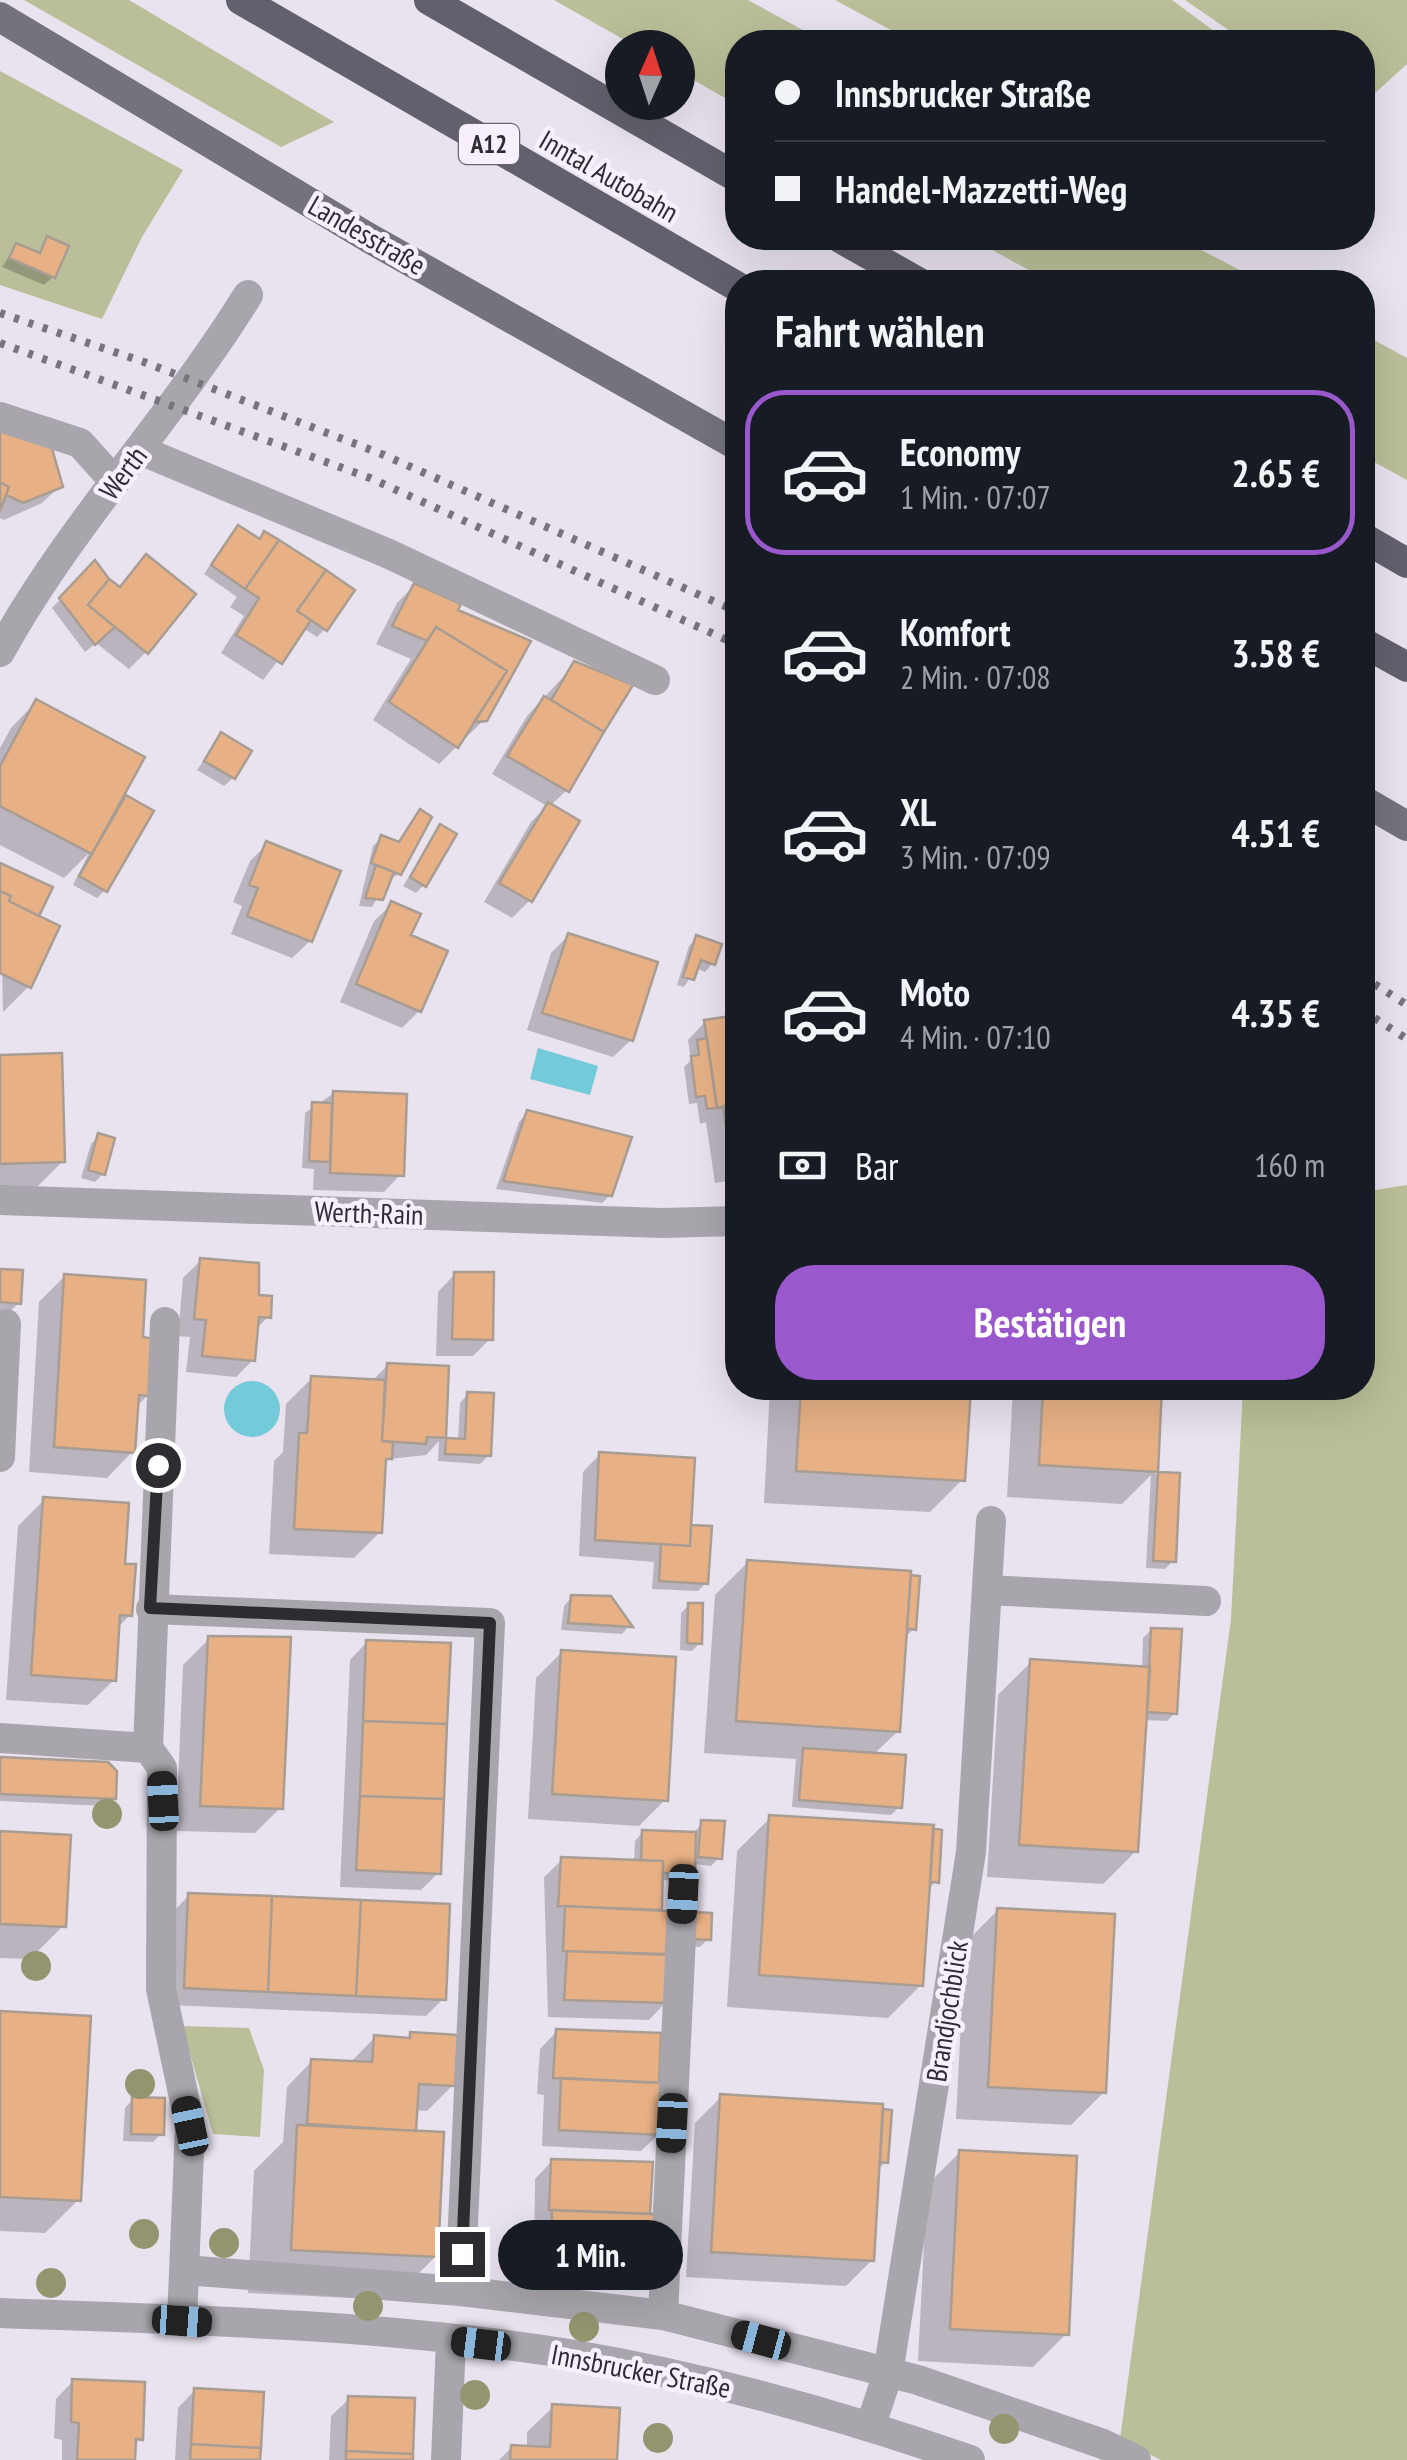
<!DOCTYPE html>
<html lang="de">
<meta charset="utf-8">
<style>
body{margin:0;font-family:"PT Sans Narrow",sans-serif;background:#242831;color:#f1f3f6;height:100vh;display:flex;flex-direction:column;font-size:38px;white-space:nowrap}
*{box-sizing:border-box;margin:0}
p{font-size:32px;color:#9ea1a6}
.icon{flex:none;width:55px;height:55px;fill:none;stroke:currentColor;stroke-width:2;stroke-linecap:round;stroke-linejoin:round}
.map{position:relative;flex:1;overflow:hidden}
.panel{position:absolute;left:725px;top:270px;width:650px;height:1130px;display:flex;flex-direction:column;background:#171b24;border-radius:40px;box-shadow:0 10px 40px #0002}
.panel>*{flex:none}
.guide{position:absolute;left:725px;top:30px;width:650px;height:220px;border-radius:40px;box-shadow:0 10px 40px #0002;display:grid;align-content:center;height:220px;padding:0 50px;background:#171b24}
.needle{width:65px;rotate:3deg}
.fabs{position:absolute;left:605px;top:30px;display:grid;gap:20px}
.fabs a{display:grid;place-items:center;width:90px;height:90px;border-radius:50%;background:#171b24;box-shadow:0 10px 40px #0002;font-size:50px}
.end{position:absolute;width:45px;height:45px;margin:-22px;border:12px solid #2f2c31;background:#fff;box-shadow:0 0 0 5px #fff}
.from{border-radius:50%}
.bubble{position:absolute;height:70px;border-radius:35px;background:#171b24;box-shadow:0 10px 40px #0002;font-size:32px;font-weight:700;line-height:70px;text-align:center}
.car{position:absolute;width:30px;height:60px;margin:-30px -15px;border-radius:12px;box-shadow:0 0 8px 2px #0007;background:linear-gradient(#222 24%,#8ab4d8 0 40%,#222 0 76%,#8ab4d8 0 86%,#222 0)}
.guide b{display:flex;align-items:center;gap:35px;height:95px;font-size:38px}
.guide b+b{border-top:2px solid #363941}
.guide i{width:25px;height:25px;background:#f1f3f6}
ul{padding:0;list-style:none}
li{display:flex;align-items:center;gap:30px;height:165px;margin:0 20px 15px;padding:0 30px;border:5px solid transparent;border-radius:40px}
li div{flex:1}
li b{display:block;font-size:38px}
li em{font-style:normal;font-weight:700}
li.current{border-color:#9a58cd}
li>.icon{width:90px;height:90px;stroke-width:1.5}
h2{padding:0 50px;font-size:45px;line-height:120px}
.pay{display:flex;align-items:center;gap:25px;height:110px;padding:0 50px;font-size:38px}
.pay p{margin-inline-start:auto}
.primary-button{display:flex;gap:20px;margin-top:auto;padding:20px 50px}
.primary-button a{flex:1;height:115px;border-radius:40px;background:#9a58cd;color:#fff;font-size:40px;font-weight:700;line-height:115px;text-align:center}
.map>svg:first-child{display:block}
.green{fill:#babf99}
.water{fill:#73cad8}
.shadow{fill:#0003}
.building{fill:#e7b185;stroke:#a99d93;stroke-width:2.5}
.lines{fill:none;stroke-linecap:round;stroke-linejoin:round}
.minor{stroke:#a8a6ac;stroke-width:30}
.major{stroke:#74727d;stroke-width:30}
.highway{stroke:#62606c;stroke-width:30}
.rail{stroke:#78747c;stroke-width:8;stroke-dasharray:5 10;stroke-linecap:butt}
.tree{fill:#94946f}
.route{stroke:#2f2c31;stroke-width:12}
.labels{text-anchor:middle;stroke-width:9;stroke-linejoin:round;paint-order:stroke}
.shield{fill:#f7effc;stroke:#6b666e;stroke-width:2.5}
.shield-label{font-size:25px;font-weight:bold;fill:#2f2c31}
.street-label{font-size:28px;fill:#2f2c31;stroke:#f7effc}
</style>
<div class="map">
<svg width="1407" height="2460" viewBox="0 0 1407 2460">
<rect width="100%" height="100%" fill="#e9e2ef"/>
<path class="green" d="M24,0H129L334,122L281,147Z
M554,0H748L825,42H738L737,105L678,71V48L637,47Z
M835,0H1172L1229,42H913Z
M1185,0H1407V64L1363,104L1362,42H1246Z
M0,71L183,170L142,237L102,319L0,285Z
M971,238H1178L1263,282H1050Z
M1363,334L1407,358V480L1363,456Z
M1407,1185V2460H1161L1120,2439L1231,1619L1243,1388H1362L1363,1192Z
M182,2026L249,2028L264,2070L260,2137L213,2134Z"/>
<path class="water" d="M538,1048L598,1066L590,1095L530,1079Z
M224 1409a28 28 0 1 1 56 0a28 28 0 1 1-56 0Z"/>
<path class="shadow" d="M48,239L53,277L44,285L2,267L16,246L37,254Z
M0,431L60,486L42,503L4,520L0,518Z
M230,536L325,629L317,637L303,628L263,680L221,653L244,616L230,607L237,597L204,574Z
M146,557V652L129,669L96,643L85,652L52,608L94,564L118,589Z
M414,586L455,611L485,719L439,764L373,720L411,659L376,644L397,603Z
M575,664L630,686L567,790L550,806L530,900L512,918L484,902L531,822L547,806L492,774L527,716Z
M36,702L115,810L127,798L105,890L97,898L73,885L89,853L64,878L0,845V748L11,728Z
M221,735L233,778L224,786L197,770Z
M420,813L399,874L388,880L372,907L359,906L373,846L382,838L397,844Z
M441,827L424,885L416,893L403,886Z
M267,844L310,941L292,958L231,934L242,906L233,902L250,861Z
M0,865L37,914L29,986L3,1012Z
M392,904L408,937L419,1011L402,1028L340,1002L374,921Z
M568,936L631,1040L613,1057L527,1030L551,953Z
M697,938L713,963L705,972L696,968L684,987L677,985L689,946Z
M738,1017V1179L715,1183L706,1122L700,1124L697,1103L689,1104L684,1067L691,1060L688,1040L705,1022Z
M0,1057L63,1161L37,1187L0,1188Z
M334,1093L401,1174L384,1192L313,1190L314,1169L302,1168L305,1113Z
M527,1113L610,1195L602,1203L496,1189L519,1122Z
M99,1136L103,1174L95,1182L81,1178L91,1144Z
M201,1260L257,1297L268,1317L255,1330L253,1360L236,1377L186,1372L190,1337L178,1336L183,1278Z
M0,1271L19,1303L10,1311L0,1310Z
M455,1274L490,1339L473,1356H436L438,1292Z
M65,1276L148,1395L136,1407L132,1452L107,1478L29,1472L39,1302Z
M388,1365L447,1368L444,1441H458L460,1403L468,1394L489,1455L480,1464L438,1461L439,1441L426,1455L389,1459L383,1465L380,1532L354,1558L269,1554L274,1461L283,1452L286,1404L312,1378L371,1382Z
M770,1388H968L963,1479L930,1512L764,1503Z
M1013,1388H1159L1155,1474L1178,1475L1173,1561L1165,1569L1146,1568L1151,1475L1122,1504L1007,1497Z
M600,1454L706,1583L698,1591L652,1589L654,1562L579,1556L583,1472Z
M44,1500L122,1566L130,1615L117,1628L114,1680L88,1705L6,1700L18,1526Z
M748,1562L908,1582L912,1578L914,1629L906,1636L898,1731L873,1755L900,1806L891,1815L792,1807L796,1759L704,1753L715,1595Z
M572,1597L629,1626L622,1634L561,1630L564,1606Z
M689,1605L700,1643L692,1651L680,1650L681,1613Z
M1151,1630L1175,1713L1167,1721L1144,1720L1136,1851L1103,1884L987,1877L998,1695L1031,1662L1142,1669L1143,1638Z
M209,1639L281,1807L255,1833L176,1831L183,1665Z
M367,1642L438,1873L421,1890L340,1887L350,1660Z
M562,1652L665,1800L639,1826L528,1819L536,1678Z
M0,1760L113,1798L105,1806L0,1801Z
M770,1818L936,1881L927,1891L921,1985L888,2018L727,2007L737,1851Z
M702,1823L720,1857L711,1866L693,1864L692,1873L684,1881L660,1880L666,2002L649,2020L548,2017L544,1877L562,1860L634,1862L635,1841L643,1832L693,1834Z
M0,1834L63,1926L30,1959L0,1958Z
M189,1895L443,1999L426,2016L168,2005L172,1913Z
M998,1910L1104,2092L1071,2125L956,2119L965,1943Z
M694,1914L708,1939L700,1947L684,1946Z
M0,2013L78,2200L45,2233L0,2231Z
M557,2031L659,2134L641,2151L542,2146L544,2095L537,2094L540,2049Z
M411,2035L453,2085L427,2111L415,2110L413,2133L436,2256L392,2300L248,2293L254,2171L283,2142L287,2087L312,2061L350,2063L375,2037L405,2040Z
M721,2097L889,2112L886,2162L877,2170L872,2260L846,2286L686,2277L695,2123Z
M133,2099L161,2134L153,2142L123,2141L125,2108Z
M960,2152L1066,2334L1033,2367L918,2361L927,2185Z
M552,2161L647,2216L652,2268L634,2286L534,2281L535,2179Z
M73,2381L140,2439L133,2446L132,2460H62V2440L54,2438L56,2399Z
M195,2390L258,2460H175L178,2408Z
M349,2399L410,2460H329L331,2416Z
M553,2407L614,2460H499L512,2447L527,2448V2432Z"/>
<path class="building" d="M47,236L69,246L55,278L9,258L16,243L40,253Z
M0,428L51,445L63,487L23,503L6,495L9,487L0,482Z
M0,482L9,487L0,511Z
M238,525L260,539L264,531L279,540L245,589L211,565Z
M279,540L326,570L297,611L311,620L282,664L236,635L259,598L245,589Z
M146,554L196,594L148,654L88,605L109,579L120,587Z
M95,560L109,579L88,605L115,627L95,645L59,598Z
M326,570L355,590L327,631L297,611Z
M414,583L461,604L458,610L531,641L487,721L474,722L507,671L436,627L427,641L392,626Z
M436,627L507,671L458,748L389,702Z
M574,661L633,685L604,732L551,700Z
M544,696L604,732L569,792L507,756Z
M36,699L145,757L92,854L0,806V766Z
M221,732L252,751L235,779L204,761Z
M126,795L154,811L107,892L79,876Z
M548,802L580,821L532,902L499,883Z
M420,809L432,817L401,875L371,863L381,835L399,842Z
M440,824L457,834L426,887L410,877Z
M266,841L341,871L312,942L247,916L258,888L249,885Z
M0,863L53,887L39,916L9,901L11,896L0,891Z
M376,865L394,872L383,900L365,898Z
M0,891L11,896L9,901L60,926L31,988L0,973Z
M391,901L421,914L411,935L448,951L421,1012L356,984Z
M568,933L658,962L633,1041L542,1013Z
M696,935L722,944L715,965L701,960L694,980L683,977Z
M738,1015V1104L717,1108L704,1020Z
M707,1038L717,1108L707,1109L705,1096L696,1097L691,1056L699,1055L697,1040Z
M62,1053L65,1162L0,1164V1055Z
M333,1091L407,1094L404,1176L330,1173Z
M312,1102L332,1103L330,1162L309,1161Z
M738,1104V1166L732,1167L723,1106Z
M527,1110L632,1137L612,1196L503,1181Z
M98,1133L115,1138L105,1175L88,1170Z
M200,1258L259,1263V1295L272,1296L271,1318L259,1317L255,1361L202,1356L206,1320L194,1319Z
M0,1269L23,1270L21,1304L0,1302Z
M454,1272H494L493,1340L452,1339Z
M64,1274L146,1280L143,1337L154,1339L150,1396L139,1395L135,1453L54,1447Z
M387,1363L449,1366L446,1438L427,1437L426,1444L382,1441Z
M311,1376L385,1380L382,1441L393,1442L392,1459H386L382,1533L294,1529L299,1433H307Z
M801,1388H971L965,1481L796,1471Z
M1043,1388H1162L1158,1472L1039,1465Z
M467,1392L494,1393L491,1456L445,1454L446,1438L465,1439Z
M599,1452L695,1458L690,1546L595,1540Z
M1158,1472L1180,1473L1176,1562L1153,1561Z
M43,1497L129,1503L125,1564H136L132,1616L120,1615L116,1681L31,1675Z
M691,1525L712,1526L708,1584L659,1581L661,1544L690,1546Z
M747,1560L911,1571L900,1732L736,1721Z
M911,1575L920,1576L916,1630L907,1628Z
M571,1595L611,1596L633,1627L568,1623Z
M688,1603H703L702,1644L687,1643Z
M1151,1628L1182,1629L1177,1714L1147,1712Z
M208,1636L291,1637L283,1809L200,1806Z
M366,1640L451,1643L447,1724L363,1721Z
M561,1650L676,1657L668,1801L552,1794Z
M1030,1659L1150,1667L1138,1852L1019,1845Z
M363,1721L447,1724L444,1799L360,1796Z
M803,1748L906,1755L902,1808L799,1800Z
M0,1757L108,1762L117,1771L116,1799L0,1794Z
M360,1796L444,1799L441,1874L356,1870Z
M769,1815L934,1825L923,1986L759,1975Z
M701,1820L725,1821L722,1859L698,1857Z
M933,1828L942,1830L939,1883L930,1881Z
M642,1830L696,1832L695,1874L663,1873V1861L641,1860Z
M0,1831L71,1835L66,1927L0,1924Z
M561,1857L663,1861L662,1910L558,1906Z
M188,1893L272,1896L268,1992L184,1988Z
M272,1896L361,1900L356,1996L268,1992Z
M361,1900L450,1904L446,2000L356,1996Z
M565,1906L668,1911L666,1954L563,1951Z
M997,1908L1115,1914L1106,2093L988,2087Z
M693,1912L712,1913L711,1940L691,1939Z
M567,1951L670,1955L669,2003L564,2000Z
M0,2011L91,2016L81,2201L0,2197Z
M556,2029L661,2033L659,2083L553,2078Z
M410,2032L458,2035L455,2086L419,2084L416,2131L307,2124L311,2059L372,2062L374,2035L410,2038Z
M561,2078L664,2083L661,2135L559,2130Z
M720,2094L883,2104L874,2261L711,2252Z
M132,2097L165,2098L164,2135L131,2134Z
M883,2109L892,2110L888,2163L880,2162Z
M297,2125L444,2132L438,2257L291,2250Z
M959,2150L1077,2156L1069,2335L950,2329Z
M551,2159L653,2162L650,2214L549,2210Z
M552,2210L655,2214L654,2270L550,2265Z
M72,2379L145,2382L143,2440L136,2439L135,2460H77L79,2423L71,2422Z
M194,2388L264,2392L261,2448L191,2444Z
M348,2396L415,2398L413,2454L346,2451Z
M552,2404L620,2408L617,2460H510L511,2445L550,2447Z
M191,2444L261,2448L260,2460H190Z
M346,2451L413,2454V2460H346Z"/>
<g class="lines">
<path class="minor" d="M0,417L80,443L115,482
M140,450L389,554L655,680
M0,652C70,525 172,418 248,295
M0,1200L662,1223L738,1221
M165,1322L148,1748L162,1768L161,1989L190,2126L182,2321
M0,1457L6,1324
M987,1590L1206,1601
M151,1609L490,1623L460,2291
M0,1738L148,1748
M184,2270L460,2291L663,2315L918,2380L1103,2444L1136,2460
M0,2313C191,2320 387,2324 575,2355C710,2378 841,2415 970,2460
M663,2315L683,1894
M871,2425L888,2373L971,1852L991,1521
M446,2460L451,2340"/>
<path class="major" d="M0,17L369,238L738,446
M1362,800L1407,826"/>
<path class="highway" d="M241,0L738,287
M429,0L738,178
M840,238L918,282
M1362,537L1407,563
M1362,642L1407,667"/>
<path class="rail" d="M0,313L144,362L384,455L738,612
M0,343L370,478L738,645
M1362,976L1407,1005
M1362,1010L1407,1039"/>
</g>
<g class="tree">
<circle cx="107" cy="1814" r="15"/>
<circle cx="36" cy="1966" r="15"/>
<circle cx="140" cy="2084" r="15"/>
<circle cx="144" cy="2234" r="15"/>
<circle cx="224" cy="2243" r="15"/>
<circle cx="51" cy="2283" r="15"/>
<circle cx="368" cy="2306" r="15"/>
<circle cx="584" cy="2327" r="15"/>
<circle cx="475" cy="2395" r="15"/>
<circle cx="1004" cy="2429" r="15"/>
<circle cx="658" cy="2438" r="15"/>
</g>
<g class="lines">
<path class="route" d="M158,1465L150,1608L490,1623L462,2254"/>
</g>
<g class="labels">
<rect class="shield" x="459" y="124" width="60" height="40" rx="8"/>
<g class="shield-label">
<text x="489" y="153">A12</text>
</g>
<g class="street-label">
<text transform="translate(609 176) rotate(30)" y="10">Inntal Autobahn</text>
<text transform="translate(367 235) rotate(30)" y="10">Landesstraße</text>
<text transform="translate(123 473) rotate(-53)" y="10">Werth</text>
<text transform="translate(369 1213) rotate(2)" y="10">Werth-Rain</text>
<text transform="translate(947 2011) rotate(-81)" y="10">Brandjochblick</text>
<text transform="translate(641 2371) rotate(11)" y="10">Innsbrucker Straße</text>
</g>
</g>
</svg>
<div class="fabs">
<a><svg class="needle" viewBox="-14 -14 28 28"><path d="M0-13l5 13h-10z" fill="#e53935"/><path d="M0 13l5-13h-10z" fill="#9ea1a6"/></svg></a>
</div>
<i class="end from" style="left:158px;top:1465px"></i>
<i class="end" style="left:462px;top:2254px"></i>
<div class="bubble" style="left:498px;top:2220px;width:185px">1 Min.</div>
<i class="car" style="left:163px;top:1801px;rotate:357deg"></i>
<i class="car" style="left:683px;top:1894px;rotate:183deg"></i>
<i class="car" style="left:672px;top:2123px;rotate:183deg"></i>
<i class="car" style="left:190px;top:2126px;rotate:348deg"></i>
<i class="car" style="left:182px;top:2321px;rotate:94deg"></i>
<i class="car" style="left:761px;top:2340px;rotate:285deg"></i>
<i class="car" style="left:481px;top:2344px;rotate:277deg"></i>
<div class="guide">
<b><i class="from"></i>Innsbrucker Straße</b>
<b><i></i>Handel-Mazzetti-Weg</b>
</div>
<section class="panel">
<h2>Fahrt wählen</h2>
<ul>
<li class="current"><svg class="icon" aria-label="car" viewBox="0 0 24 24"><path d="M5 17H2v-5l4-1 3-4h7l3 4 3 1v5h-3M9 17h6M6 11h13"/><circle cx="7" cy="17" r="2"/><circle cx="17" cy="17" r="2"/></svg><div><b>Economy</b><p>1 Min. · 07:07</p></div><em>2.65 €</em></li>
<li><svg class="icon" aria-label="car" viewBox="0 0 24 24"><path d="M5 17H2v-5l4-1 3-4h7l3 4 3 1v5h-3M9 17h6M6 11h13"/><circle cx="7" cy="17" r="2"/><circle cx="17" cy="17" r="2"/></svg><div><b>Komfort</b><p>2 Min. · 07:08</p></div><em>3.58 €</em></li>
<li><svg class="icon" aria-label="car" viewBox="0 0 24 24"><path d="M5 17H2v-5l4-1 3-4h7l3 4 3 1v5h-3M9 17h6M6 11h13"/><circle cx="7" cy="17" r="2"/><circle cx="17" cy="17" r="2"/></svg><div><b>XL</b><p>3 Min. · 07:09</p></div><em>4.51 €</em></li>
<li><svg class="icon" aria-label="car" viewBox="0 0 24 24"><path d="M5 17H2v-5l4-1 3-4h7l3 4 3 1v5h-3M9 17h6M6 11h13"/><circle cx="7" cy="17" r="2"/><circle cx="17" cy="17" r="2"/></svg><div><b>Moto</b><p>4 Min. · 07:10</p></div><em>4.35 €</em></li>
</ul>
<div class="pay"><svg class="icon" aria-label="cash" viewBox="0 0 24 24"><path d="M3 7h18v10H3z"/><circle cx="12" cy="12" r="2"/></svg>Bar<p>160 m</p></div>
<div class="primary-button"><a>Bestätigen</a></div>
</section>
</div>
